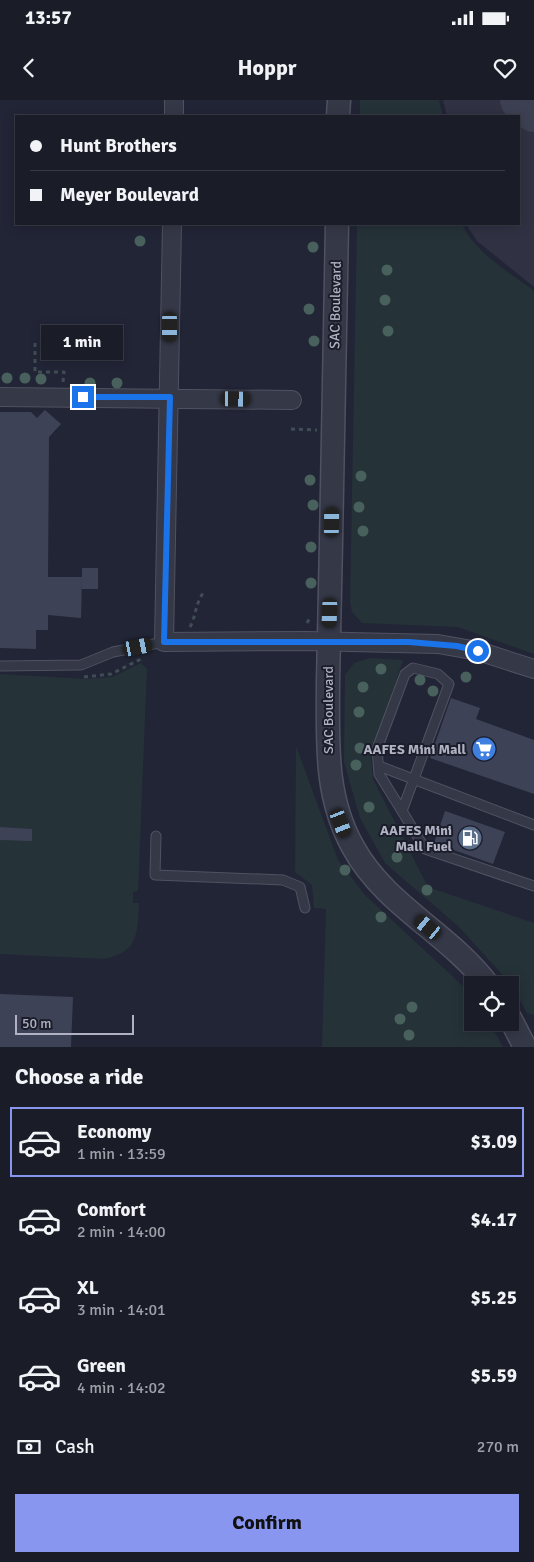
<!DOCTYPE html>
<meta charset="utf-8">
<style>
body{margin:0;font-family:Signika,sans-serif;background:#232530;color:#f1f3f6;height:100vh;display:flex;flex-direction:column;font-size:19px;white-space:nowrap}
*{box-sizing:border-box;margin:0}
p{font-size:16px;color:#9fa1a8}
.icon{flex:none;width:28px;height:28px;fill:none;stroke:currentColor;stroke-width:2;stroke-linecap:round;stroke-linejoin:round}
.map{position:relative;height:947px;overflow:hidden}
.details{display:flex;flex-direction:column;background:#1a1c28;flex:1}
.details>*{flex:none}
.banner{position:absolute;left:15px;top:15px;width:505px;height:110px;border-radius:0px;box-shadow:0 2px 12px #0003,0 0 0 1px #383a45;display:grid;align-content:center;height:110px;padding:0 15px;background:#1a1c28}
.fabs{position:absolute;left:464px;top:876px;display:grid;gap:10px}
.fabs a{display:grid;place-items:center;width:55px;height:55px;border-radius:0px;background:#1a1c28;box-shadow:0 2px 12px #0003,0 0 0 1px #383a45;font-size:25px}
.scale{position:absolute;left:15px;bottom:12px;width:119px;box-sizing:border-box;padding-left:5px;border:2px solid #b0b2c3;border-top:0;font-size:14px;line-height:18px;white-space:nowrap;color:#b0b2c3;-webkit-text-stroke:4px #1b1d2b;paint-order:stroke}
.end{position:absolute;width:22px;height:22px;margin:-11px;border:6px solid #1a73e8;background:#fff;box-shadow:0 0 0 2px #fff}
.from{border-radius:50%}
.bubble{position:absolute;height:35px;border-radius:0px;background:#1a1c28;box-shadow:0 2px 12px #0003,0 0 0 1px #383a45;font-size:16px;font-weight:700;line-height:35px;text-align:center}
.car{position:absolute;width:15px;height:30px;margin:-15px -8px;border-radius:6px;box-shadow:0 0 4px 1px #0007;background:linear-gradient(#222 24%,#8ab4d8 0 40%,#222 0 76%,#8ab4d8 0 86%,#222 0)}
.banner b{display:flex;align-items:center;gap:18px;height:48px;font-size:19px}
.banner b+b{border-top:1px solid #383a45}
.banner i{width:12px;height:12px;background:#f1f3f6}
ul{padding:0;list-style:none}
li{display:flex;align-items:center;gap:15px;height:70px;margin:0 10px 8px;padding:0 5px;border:2px solid transparent;border-radius:0px}
li div{flex:1}
li b{display:block;font-size:19px}
li em{font-style:normal;font-weight:700}
li.active{border-color:#8996ef}
li>.icon{width:45px;height:45px;stroke-width:1.5}
h2{padding:0 15px;font-size:22px;line-height:60px}
.pay{display:flex;align-items:center;gap:12px;height:55px;padding:0 15px;font-size:19px}
.pay p{margin-inline-start:auto}
.primary-button{display:flex;gap:10px;margin-top:auto;padding:10px 15px}
.primary-button a{flex:1;height:58px;border-radius:0px;background:#8996ef;color:#111;font-size:20px;font-weight:700;line-height:58px;text-align:center}
.status{display:flex;justify-content:space-between;align-items:center;height:35px;padding:0 25px;background:#1a1c28;direction:ltr}
.status svg{height:14px;fill:currentColor}
header{display:flex;justify-content:space-between;align-items:center;height:65px;padding:0 15px;background:#1a1c28;font-size:22px;font-weight:700}
.map>svg:first-child{display:block}
.airport{fill:#303243}
.green{fill:#253238}
.lines{fill:none;stroke-linecap:round;stroke-linejoin:round}
.taxiway{stroke:#3c4052;stroke-width:42}
.building{fill:#3e4256}
.service-casing{stroke:#505261;stroke-width:11}
.minor-casing{stroke:#505261;stroke-width:20}
.tertiary-casing{stroke:#505261;stroke-width:25}
.path{stroke:#414d55;stroke-width:3;stroke-dasharray:4 4;stroke-linecap:butt}
.service{stroke:#353847;stroke-width:9}
.minor{stroke:#353847;stroke-width:18}
.tertiary{stroke:#353847;stroke-width:22}
.tree{fill:#49615d}
.route{stroke:#1a73e8;stroke-width:6}
.labels{text-anchor:middle;stroke-width:4;stroke-linejoin:round;paint-order:stroke}
.street-label{font-size:14px;fill:#b0b2c3;stroke:#1b1d2b}
.poi-label{font-size:14px;font-weight:bold;fill:#b0b2c3;stroke:#1b1d2b;text-anchor:end}
</style>
<div class="status"><b>13:57</b><svg viewBox="0 0 49 12"><path d="M0 12V9h3v3zM5 12V6h3v6zM10 12V3h3v9zM15 12V0h3v12zM26 1h20v11H26zM47 4h2v5h-2z"/></svg></div>
<header><svg class="icon" aria-label="back" viewBox="0 0 24 24"><path d="M15 5l-7 7 7 7"/></svg>Hoppr<svg class="icon" aria-label="heart" viewBox="0 0 24 24"><path d="M12 20l-8-8c-3-5 5-10 8-4 3-6 11-1 8 4z"/></svg></header>
<div class="map">
<svg width="534" height="947" viewBox="0 0 534 947">
<rect width="100%" height="100%" fill="#222536"/>
<path class="airport" d="M443,0H534V187L477,141L466,124H519V16H447Z"/>
<path class="green" d="M360,0H439L443,16H360Z
M357,124H462C475,153 509,172 534,191V554L458,527L362,523L352,512L350,502Z
M370,558L403,560L371,658L373,679L428,787L534,823V915L527,913L510,883L459,827L385,763L360,718L344,662L345,575L354,563Z
M141,563L147,569L138,791L133,792V803H139C137,834 139,852 104,859L0,854V574L85,579L112,577Z
M296,646L338,760L365,795L464,887L472,898V922L490,923L503,947H322L326,809L314,808L312,785L295,772Z"/>
<g class="lines">
<path class="taxiway" d="M521,0L534,11"/>
</g>
<path class="building" d="M45,310L61,324L49,337L48,477H82L81,518L48,515V530H36V549L0,548V312H31L37,318Z
M82,468H98V489H82Z
M451,598L480,608L476,619L534,640V694L430,658Z
M445,711L505,732L493,764L434,743Z
M0,727L32,729V741L0,740Z
M0,894L73,897L71,947H0Z"/>
<g class="lines">
<defs>
<path id="service" d="M0,566L81,565L113,552L164,542
M379,666L534,725
M402,711L449,584L438,574L413,568L405,574L377,649L379,674L402,711L425,749L534,786
M156,736L155,775L283,780L300,787L305,808"/>
<path id="minor" d="M174,16V0
M172,124L164,542L307,541L438,544L478,551L534,569
M0,297L292,300"/>
<path id="tertiary" d="M338,16L339,0
M337,124C335,230 333,336 331,442C330,489 329,535 328,582C328,639 324,696 353,747C385,806 449,833 488,885
M510,918L525,947"/>
</defs>
<use href="#service" class="service-casing"/>
<use href="#minor" class="minor-casing"/>
<use href="#tertiary" class="tertiary-casing"/>
<path class="path" d="M35,243V272H64L63,282H61
M291,329L317,330
M307,523L311,516
M190,527C197,513 194,508 203,493
M84,577L111,574L141,559"/>
<use href="#service" class="service"/>
<use href="#minor" class="minor"/>
<use href="#tertiary" class="tertiary"/>
</g>
<g class="tree">
<circle cx="140" cy="141" r="5.5"/>
<circle cx="313" cy="147" r="5.5"/>
<circle cx="387" cy="170" r="5.5"/>
<circle cx="385" cy="200" r="5.5"/>
<circle cx="309" cy="209" r="5.5"/>
<circle cx="388" cy="231" r="5.5"/>
<circle cx="314" cy="241" r="5.5"/>
<circle cx="7" cy="278" r="5.5"/>
<circle cx="25" cy="278" r="5.5"/>
<circle cx="41" cy="279" r="5.5"/>
<circle cx="90" cy="283" r="5.5"/>
<circle cx="117" cy="283" r="5.5"/>
<circle cx="361" cy="376" r="5.5"/>
<circle cx="310" cy="380" r="5.5"/>
<circle cx="313" cy="405" r="5.5"/>
<circle cx="359" cy="407" r="5.5"/>
<circle cx="363" cy="431" r="5.5"/>
<circle cx="311" cy="447" r="5.5"/>
<circle cx="311" cy="483" r="5.5"/>
<circle cx="381" cy="569" r="5.5"/>
<circle cx="466" cy="577" r="5.5"/>
<circle cx="420" cy="580" r="5.5"/>
<circle cx="363" cy="587" r="5.5"/>
<circle cx="433" cy="591" r="5.5"/>
<circle cx="359" cy="612" r="5.5"/>
<circle cx="360" cy="648" r="5.5"/>
<circle cx="356" cy="665" r="5.5"/>
<circle cx="369" cy="707" r="5.5"/>
<circle cx="397" cy="757" r="5.5"/>
<circle cx="345" cy="770" r="5.5"/>
<circle cx="427" cy="790" r="5.5"/>
<circle cx="381" cy="817" r="5.5"/>
<circle cx="412" cy="907" r="5.5"/>
<circle cx="400" cy="919" r="5.5"/>
<circle cx="409" cy="935" r="5.5"/>
</g>
<g class="lines">
<path class="route" d="M83,297H170L164,542H409L457,546L478,551"/>
</g>
<defs>
<symbol id="supermarket-disc" viewBox="-11 -11 22 22"><circle r="9.5" fill="#3f7fe0" stroke="#1b1d2b"/><path d="M-6-5.5h2.5l.6 2H6L4.5 2H-2.5L-4.4-4H-6ZM-1.5 3.2a1.3 1.3 0 1 0 .1 0ZM3 3.2a1.3 1.3 0 1 0 .1 0Z" fill="#fff"/></symbol>
<symbol id="fuel-disc" viewBox="-11 -11 22 22"><circle r="9.5" fill="#5c6f8a" stroke="#1b1d2b"/><path d="M-5.5-6h7V0h2V4h1.3V-2.5L3-4.5l.8-.8L6-3V5H2.5V1h-1V6h-7ZM-4.2-4.7v3.2H.2V-4.7Z" fill="#fff"/></symbol>
</defs>
<g fill-rule="evenodd">
<use href="#supermarket-disc" x="470" y="635" width="28" height="28"/>
<use href="#fuel-disc" x="456" y="724" width="28" height="28"/>
</g>
<g class="labels">
<g class="street-label">
<text transform="translate(335 205) rotate(-89)" y="5">SAC Boulevard</text>
<text transform="translate(328 610) rotate(-90)" y="5">SAC Boulevard</text>
</g>
<g class="poi-label">
<text x="466" y="654">AAFES Mini Mall</text>
<text x="452" y="735">AAFES Mini<tspan x="452" dy="16">Mall Fuel</tspan></text>
</g>
</g>
</svg>
<div class="fabs">
<a><svg class="icon" aria-label="locate" viewBox="0 0 24 24"><circle cx="12" cy="12" r="6"/><path d="M12 2v4M12 18v4M2 12h4M18 12h4"/></svg></a>
</div>
<div class="scale">50 m</div>
<i class="end from" style="left:478px;top:551px"></i>
<i class="end" style="left:83px;top:297px"></i>
<div class="bubble" style="left:41px;top:225px;width:82px">1 min</div>
<i class="car" style="left:170px;top:227px;rotate:180deg"></i>
<i class="car" style="left:236px;top:299px;rotate:91deg"></i>
<i class="car" style="left:332px;top:422px;rotate:1deg"></i>
<i class="car" style="left:330px;top:513px;rotate:182deg"></i>
<i class="car" style="left:138px;top:547px;rotate:79deg"></i>
<i class="car" style="left:341px;top:723px;rotate:159deg"></i>
<i class="car" style="left:428px;top:827px;rotate:309deg"></i>
<div class="banner">
<b><i class="from"></i>Hunt Brothers</b>
<b><i></i>Meyer Boulevard</b>
</div>
</div>
<section class="details">
<h2>Choose a ride</h2>
<ul>
<li class="active"><svg class="icon" aria-label="car" viewBox="0 0 24 24"><path d="M5 17H2v-5l4-1 3-4h7l3 4 3 1v5h-3M9 17h6M6 11h13"/><circle cx="7" cy="17" r="2"/><circle cx="17" cy="17" r="2"/></svg><div><b>Economy</b><p>1 min · 13:59</p></div><em>$3.09</em></li>
<li><svg class="icon" aria-label="car" viewBox="0 0 24 24"><path d="M5 17H2v-5l4-1 3-4h7l3 4 3 1v5h-3M9 17h6M6 11h13"/><circle cx="7" cy="17" r="2"/><circle cx="17" cy="17" r="2"/></svg><div><b>Comfort</b><p>2 min · 14:00</p></div><em>$4.17</em></li>
<li><svg class="icon" aria-label="car" viewBox="0 0 24 24"><path d="M5 17H2v-5l4-1 3-4h7l3 4 3 1v5h-3M9 17h6M6 11h13"/><circle cx="7" cy="17" r="2"/><circle cx="17" cy="17" r="2"/></svg><div><b>XL</b><p>3 min · 14:01</p></div><em>$5.25</em></li>
<li><svg class="icon" aria-label="car" viewBox="0 0 24 24"><path d="M5 17H2v-5l4-1 3-4h7l3 4 3 1v5h-3M9 17h6M6 11h13"/><circle cx="7" cy="17" r="2"/><circle cx="17" cy="17" r="2"/></svg><div><b>Green</b><p>4 min · 14:02</p></div><em>$5.59</em></li>
</ul>
<div class="pay"><svg class="icon" aria-label="cash" viewBox="0 0 24 24"><path d="M3 7h18v10H3z"/><circle cx="12" cy="12" r="2"/></svg>Cash<p>270 m</p></div>
<div class="primary-button"><a>Confirm</a></div>
</section>
